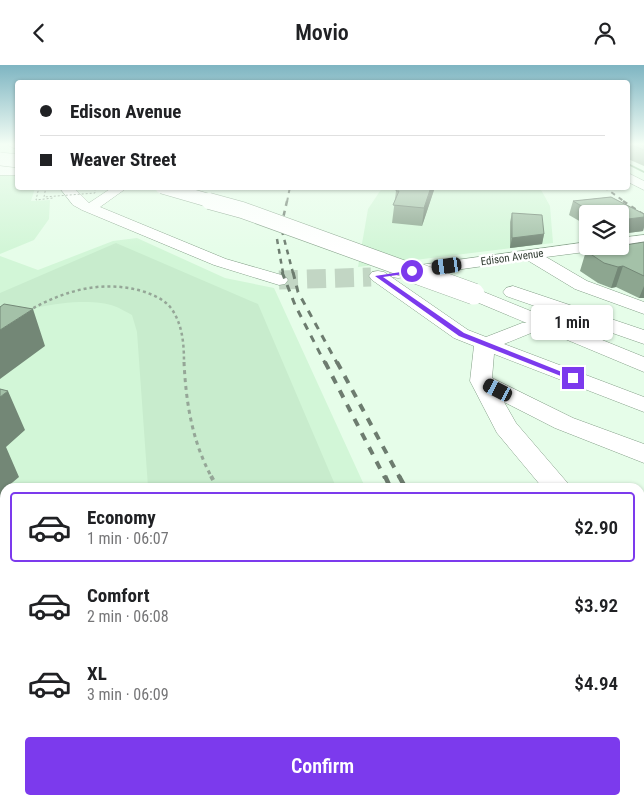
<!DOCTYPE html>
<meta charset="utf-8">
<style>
body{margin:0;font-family:"Roboto Condensed",sans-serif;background:#f2f2f2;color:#202124;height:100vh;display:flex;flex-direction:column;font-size:19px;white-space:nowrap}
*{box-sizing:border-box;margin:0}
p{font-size:16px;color:#757577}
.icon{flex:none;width:28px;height:28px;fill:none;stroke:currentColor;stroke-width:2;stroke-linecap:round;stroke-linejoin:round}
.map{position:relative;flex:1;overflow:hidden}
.side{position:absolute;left:0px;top:418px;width:645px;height:322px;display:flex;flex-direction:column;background:#fff;border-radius:15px 15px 0 0;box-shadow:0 1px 4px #0004}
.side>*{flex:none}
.banner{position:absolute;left:15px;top:15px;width:615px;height:110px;border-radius:5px;box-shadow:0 1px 4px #0004;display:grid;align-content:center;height:110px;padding:0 25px;background:#fff}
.buttons{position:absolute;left:579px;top:140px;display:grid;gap:10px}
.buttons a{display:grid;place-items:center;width:50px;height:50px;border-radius:5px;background:#fff;box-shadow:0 1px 4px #0004;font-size:25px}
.end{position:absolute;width:22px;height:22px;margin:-11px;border:6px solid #7c3aed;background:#fff;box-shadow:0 0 0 2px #fff}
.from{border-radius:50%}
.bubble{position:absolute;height:35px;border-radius:5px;background:#fff;box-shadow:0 1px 4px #0004;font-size:16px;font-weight:600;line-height:35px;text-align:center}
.car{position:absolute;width:15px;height:30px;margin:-15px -8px;border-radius:6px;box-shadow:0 0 4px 1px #0007;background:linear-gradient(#222 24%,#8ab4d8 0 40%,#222 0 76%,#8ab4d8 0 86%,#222 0)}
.banner b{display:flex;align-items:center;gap:18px;height:48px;font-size:19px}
.banner b+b{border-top:1px solid #e0e0e0}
.banner i{width:12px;height:12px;background:#202124}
ul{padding:9px 0 0;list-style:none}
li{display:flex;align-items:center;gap:15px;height:70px;margin:0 10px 8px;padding:0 15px;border:2px solid transparent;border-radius:5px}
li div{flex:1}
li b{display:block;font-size:19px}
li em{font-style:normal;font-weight:600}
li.active{border-color:#7c3aed}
li>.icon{width:45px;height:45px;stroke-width:1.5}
.action{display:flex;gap:10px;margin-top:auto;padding:10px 25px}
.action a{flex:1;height:58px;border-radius:5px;background:#7c3aed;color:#fff;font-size:20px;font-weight:600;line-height:58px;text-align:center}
header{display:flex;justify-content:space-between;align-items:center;height:65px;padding:0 25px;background:#fff;font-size:22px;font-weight:600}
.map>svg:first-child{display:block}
.built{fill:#d2f6d7}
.green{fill:#c8eccd}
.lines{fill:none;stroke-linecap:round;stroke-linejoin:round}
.stream{fill:#80b688;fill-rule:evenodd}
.minor-tunnel{stroke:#c2d6c4;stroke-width:19;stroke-dasharray:19 9;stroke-linecap:butt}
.minor-casing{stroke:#849f88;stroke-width:1}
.highway-casing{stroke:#849f88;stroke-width:1}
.path-far4{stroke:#95a697;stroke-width:1;stroke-dasharray:2 2;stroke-linecap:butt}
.path-far3{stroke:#95a697;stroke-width:2.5;stroke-dasharray:3 3;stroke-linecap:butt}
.path-far2{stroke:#95a697;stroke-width:3;stroke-dasharray:4 4;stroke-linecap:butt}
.path-far1{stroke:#95a697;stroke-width:4;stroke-dasharray:4.5 4.5;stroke-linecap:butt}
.path{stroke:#95a697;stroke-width:5;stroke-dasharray:5.5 5.5;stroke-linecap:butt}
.minor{fill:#fff;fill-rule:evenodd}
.highway{fill:#fff;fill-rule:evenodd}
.rail-far5{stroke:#6d7c6f;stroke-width:2;stroke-dasharray:4.5 4.5;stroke-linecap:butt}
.rail-far4{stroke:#6d7c6f;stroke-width:2.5;stroke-dasharray:5 5;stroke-linecap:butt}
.rail-far3{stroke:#6d7c6f;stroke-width:3;stroke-dasharray:7 7;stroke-linecap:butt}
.rail-far2{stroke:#6d7c6f;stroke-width:4;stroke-dasharray:8 8;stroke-linecap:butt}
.rail-far1{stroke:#6d7c6f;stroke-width:4.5;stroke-dasharray:11 11;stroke-linecap:butt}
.rail{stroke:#6d7c6f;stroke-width:5.5;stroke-dasharray:14 14;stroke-linecap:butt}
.highway-bridge-far2-casing{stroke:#849f88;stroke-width:14;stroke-linecap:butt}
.highway-bridge-far1-casing{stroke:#849f88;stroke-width:17;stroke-linecap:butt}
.highway-bridge-casing{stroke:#849f88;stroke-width:22;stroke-linecap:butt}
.path-bridge{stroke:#95a697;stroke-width:1;stroke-dasharray:2 2;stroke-linecap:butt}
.highway-bridge-far2{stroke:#fff;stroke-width:13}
.highway-bridge-far1{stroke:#fff;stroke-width:16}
.highway-bridge{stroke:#fff;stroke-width:21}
.wall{fill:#8da690}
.shaded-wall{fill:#738776}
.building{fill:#a4c1a8;stroke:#738776}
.route{fill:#7c3aed}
.labels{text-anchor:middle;stroke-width:5;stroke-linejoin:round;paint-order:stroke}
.far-street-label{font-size:11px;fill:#313c32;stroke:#fff}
</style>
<header><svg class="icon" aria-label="back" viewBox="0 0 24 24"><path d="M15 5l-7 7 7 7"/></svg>Movio<svg class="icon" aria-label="person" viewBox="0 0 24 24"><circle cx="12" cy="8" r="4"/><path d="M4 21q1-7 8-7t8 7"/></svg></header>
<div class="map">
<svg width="644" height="740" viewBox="0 0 644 740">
<rect width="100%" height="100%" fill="#e6fde9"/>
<path class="built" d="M0,111H17L18,122L35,123L31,136L50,135L49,154L34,175L0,189Z
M382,123H540L550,141L553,178L358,202L368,144Z
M137,173L225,213L274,223L365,422H5V735H506L509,740H0V191L38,205L113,176Z"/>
<path class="green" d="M116,178L258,239L336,422H148L137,267L132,250C126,247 120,243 114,241C87,231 24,241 0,256V228Z
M298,735H468L470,740H299Z"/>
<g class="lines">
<path class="stream" d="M628,98L644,106V108L628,100Z"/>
<path class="minor-tunnel" d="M279,215L371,212"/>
<defs>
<path id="minor" d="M0,102H18V110H0Z
M628,108L644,116V125L628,117Z
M59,122H73L89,138L113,122H128L100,142L226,194L285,211L288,215L285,219L279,220L214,200L82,145L73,140Z
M644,170V180L615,181H620V173Z
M588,177V181H601L593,186L546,192L587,216L644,237V249L575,224L527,195L398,213L392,212L390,208L392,204L398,203Z
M378,206L384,207L468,265L486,272L522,258H536L539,262L536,266L504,279L644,332V347L494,289L492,313L573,353L644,379V398L555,363L504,337L516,358L571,422H542L497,368L470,316L474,281L454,273L372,215L369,211L372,207Z
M640,485L644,487V514L640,512Z"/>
<path id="highway" d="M8,80H18V85Z
M18,98V106L0,108V100Z
M513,221L644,265V279L506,231L503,227L506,223Z
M474,223L644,292V307L467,233L464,229L467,225Z"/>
</defs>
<use href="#minor" class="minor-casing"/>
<use href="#highway" class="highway-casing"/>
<path class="path-far4" d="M39,122L36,135L53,133"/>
<path class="path-far3" d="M28,246C65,225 104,214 145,227C156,231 167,236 173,246C183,262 184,281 184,298"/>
<path class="path-far2" d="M184,297C186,338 192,376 212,413"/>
<path class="path-far1" d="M211,411L217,422"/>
<path class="path" d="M356,735L357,740"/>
<use href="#minor" class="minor"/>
<use href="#highway" class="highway"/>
<path class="rail-far5" d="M604,122L625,137
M287,137L290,122"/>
<path class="rail-far4" d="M287,136L281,162L293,208
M623,136L644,150
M277,174L283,208"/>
<path class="rail-far3" d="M282,207L295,240L325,298
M293,207L298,227L337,298"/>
<path class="rail-far2" d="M325,297L385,413
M337,297L400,413"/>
<path class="rail-far1" d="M385,411L390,422
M399,411L405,422"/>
<path class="rail" d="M552,735L555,740
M577,735L579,740"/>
<defs>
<path id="highway-bridge-far2" d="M0,94L18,96
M162,122L214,137"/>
<path id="highway-bridge-far1" d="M209,136L242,145L416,208"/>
<path id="highway-bridge" d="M413,207L474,229"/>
</defs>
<use href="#highway-bridge-far2" class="highway-bridge-far2-casing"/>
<use href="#highway-bridge-far1" class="highway-bridge-far1-casing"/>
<use href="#highway-bridge" class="highway-bridge-casing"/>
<path class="path-bridge" d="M46,122L44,132L95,128V122"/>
<use href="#highway-bridge-far2" class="highway-bridge-far2"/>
<use href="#highway-bridge-far1" class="highway-bridge-far1"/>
<use href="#highway-bridge" class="highway-bridge"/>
</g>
<path class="wall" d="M628,80H644V101L628,94Z
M435,122L422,161L392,158L396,126Z
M611,132L644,149V162L643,166L620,169V149H588V161L569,150L573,136Z
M512,148L544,169L542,179L510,183V157Z
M644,177V233H639L616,222L611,223L598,218L580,206L586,186Z"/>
<path class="shaded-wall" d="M431,122H435L422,161L424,143Z
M644,152V162L643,166L620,169V155Z
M544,169L542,179L510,183L512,173Z
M623,201L616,222L611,223L618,202Z
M644,221V233H639Z
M33,244L45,281L0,314V265Z
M8,326L25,365L6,382L19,412L7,422H5V424L2,427L5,434V448L0,454V332Z"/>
<path class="building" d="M632,80H644V85Z
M397,122H431L424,143L393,140L399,126H396Z
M611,132L644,149V152L620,155V149H595L573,136Z
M512,148L542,150L544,169L512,173Z
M644,177V211L623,201L618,202L604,198L586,186Z
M4,239L33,244L0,265V242Z
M0,324L8,326L0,332Z"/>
<linearGradient id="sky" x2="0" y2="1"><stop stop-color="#7eb5c2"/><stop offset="0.43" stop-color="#f4fef5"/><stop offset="1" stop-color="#f4fef5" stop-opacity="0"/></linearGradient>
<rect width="644" height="184" fill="url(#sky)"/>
<path class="route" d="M414,205L412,208L383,212L464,268L577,313L571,315L459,271L375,211Z"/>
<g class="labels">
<g class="far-street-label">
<text transform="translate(512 192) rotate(-8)" y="4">Edison Avenue</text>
</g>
</g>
</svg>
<div class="buttons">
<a><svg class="icon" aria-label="layers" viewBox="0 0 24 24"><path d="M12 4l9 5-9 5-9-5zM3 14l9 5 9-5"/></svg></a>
</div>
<i class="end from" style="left:412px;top:206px"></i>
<i class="end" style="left:573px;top:313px"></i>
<div class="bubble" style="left:531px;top:240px;width:82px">1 min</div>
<i class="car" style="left:447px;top:201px;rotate:262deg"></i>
<i class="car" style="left:498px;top:325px;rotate:297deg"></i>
<div class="banner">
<b><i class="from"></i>Edison Avenue</b>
<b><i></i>Weaver Street</b>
</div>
<section class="side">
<ul>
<li class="active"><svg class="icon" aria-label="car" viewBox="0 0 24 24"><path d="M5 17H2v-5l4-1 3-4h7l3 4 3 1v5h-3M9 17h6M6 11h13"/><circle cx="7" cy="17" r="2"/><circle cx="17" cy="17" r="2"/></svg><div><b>Economy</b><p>1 min · 06:07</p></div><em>$2.90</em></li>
<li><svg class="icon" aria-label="car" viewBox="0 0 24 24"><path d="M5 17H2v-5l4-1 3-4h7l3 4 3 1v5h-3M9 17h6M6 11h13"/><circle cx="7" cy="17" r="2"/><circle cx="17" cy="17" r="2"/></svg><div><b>Comfort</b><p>2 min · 06:08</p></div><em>$3.92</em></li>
<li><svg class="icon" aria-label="car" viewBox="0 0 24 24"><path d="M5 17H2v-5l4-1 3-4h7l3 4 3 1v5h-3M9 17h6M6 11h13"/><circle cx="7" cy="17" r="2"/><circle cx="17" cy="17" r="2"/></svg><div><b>XL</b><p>3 min · 06:09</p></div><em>$4.94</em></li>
</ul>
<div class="action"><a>Confirm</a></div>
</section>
</div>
